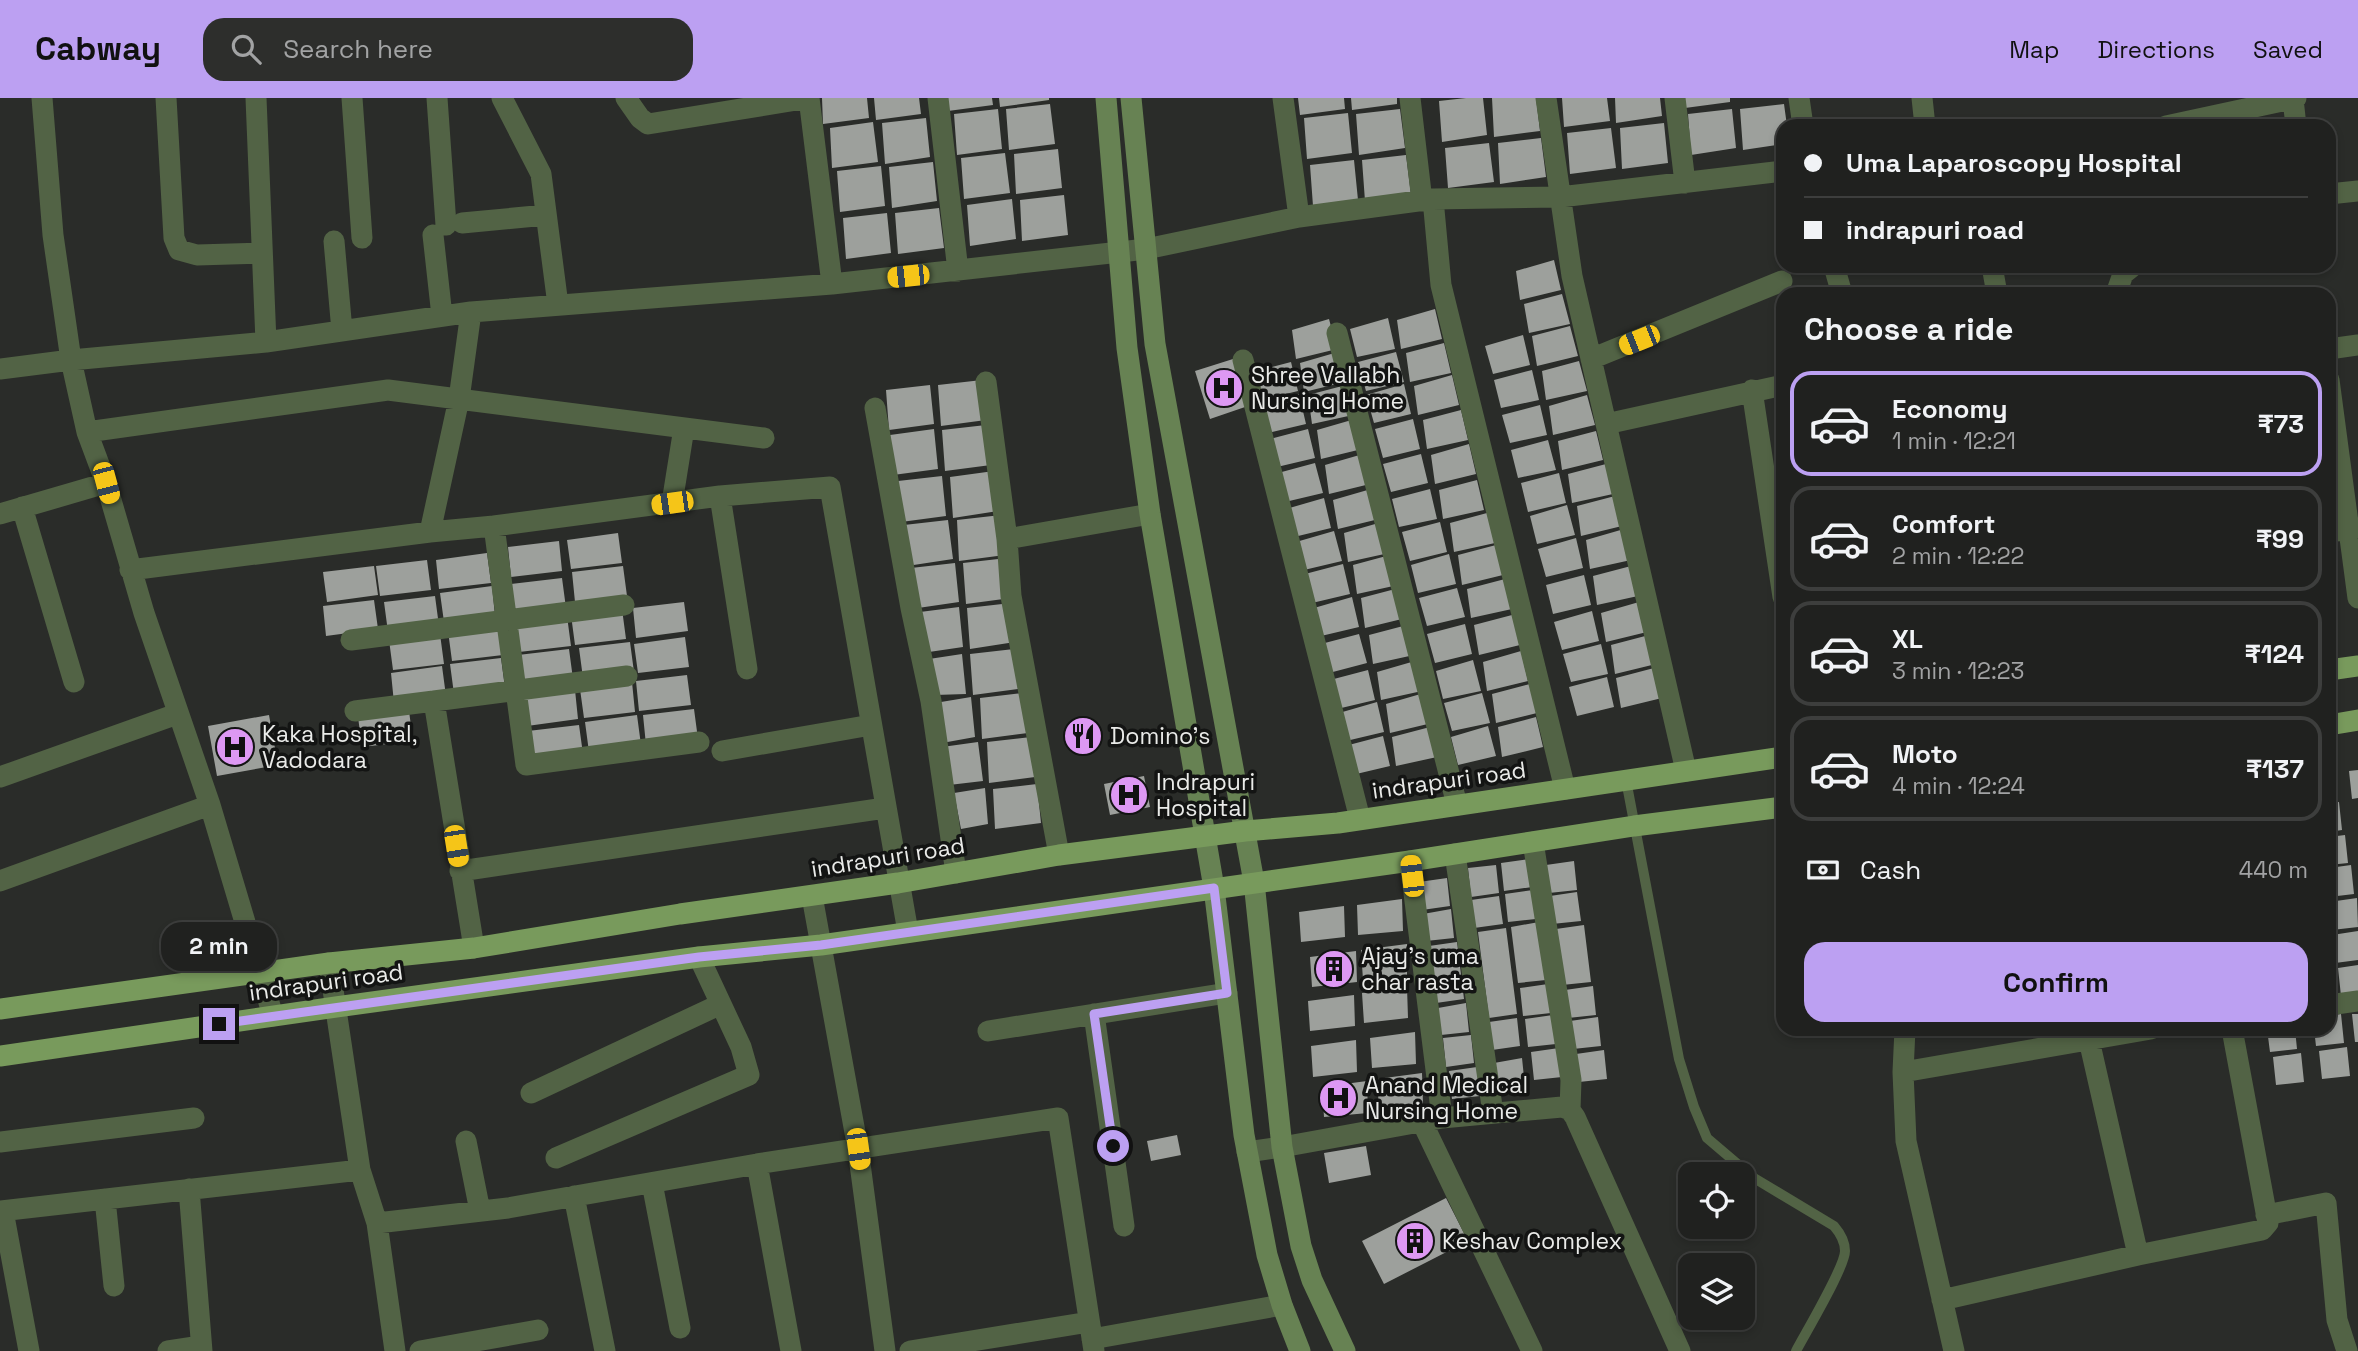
<!DOCTYPE html>
<meta charset="utf-8">
<style>
body{margin:0;font-family:"Space Grotesk",sans-serif;background:#2d2e2c;color:#f1f3f6;height:100vh;display:flex;flex-direction:column;font-size:26px;white-space:nowrap}
*{box-sizing:border-box;margin:0}
p{font-size:23px;color:#a2a3a4}
.icon{flex:none;width:38px;height:38px;fill:none;stroke:currentColor;stroke-width:2;stroke-linecap:round;stroke-linejoin:round}
.map{position:relative;flex:1;overflow:hidden}
.side{position:absolute;left:1776px;top:189px;width:560px;height:749px;display:flex;flex-direction:column;background:#20211f;border-radius:21px;box-shadow:0 4px 10px #0003,0 0 0 2px #3d3e3d}
.side>*{flex:none}
.banner{position:absolute;left:1776px;top:21px;width:560px;height:154px;border-radius:21px;box-shadow:0 4px 10px #0003,0 0 0 2px #3d3e3d;display:grid;align-content:center;height:154px;padding:0 28px;background:#20211f}
.tools{position:absolute;left:1678px;top:1064px;display:grid;gap:14px}
.tools a{display:grid;place-items:center;width:77px;height:77px;border-radius:14px;background:#20211f;box-shadow:0 4px 10px #0003,0 0 0 2px #3d3e3d;font-size:35px}
.end{position:absolute;width:32px;height:32px;margin:-16px;border:9px solid #bca0f2;background:#111;box-shadow:0 0 0 4px #111}
.from{border-radius:50%}
.bubble{position:absolute;height:49px;border-radius:21px;background:#20211f;box-shadow:0 4px 10px #0003,0 0 0 2px #3d3e3d;font-size:23px;font-weight:700;line-height:49px;text-align:center}
.car{position:absolute;width:21px;height:42px;margin:-21px -10px;border-radius:9px;box-shadow:0 0 5px 2px #0007;background:linear-gradient(#f5c518 24%,#345 0 40%,#f5c518 0 76%,#345 0 86%,#f5c518 0)}
.banner b{display:flex;align-items:center;gap:24px;height:66px;font-size:26px}
.banner b+b{border-top:2px solid #3d3e3d}
.banner i{width:18px;height:18px;background:#f1f3f6}
ul{padding:0;list-style:none}
li{display:flex;align-items:center;gap:21px;height:105px;margin:0 14px 10px;padding:0 14px;border:4px solid #3d3e3d;border-radius:21px}
li div{flex:1}
li b{display:block;font-size:26px}
li em{font-style:normal;font-weight:700}
li.current{border-color:#bca0f2}
li>.icon{width:63px;height:63px;stroke-width:1.5}
h2{padding:0 28px;font-size:32px;line-height:84px}
.pay{display:flex;align-items:center;gap:18px;height:77px;padding:0 28px;font-size:26px}
.pay p{margin-inline-start:auto}
.primary-button{display:flex;gap:14px;margin-top:auto;padding:14px 28px}
.primary-button a{flex:1;height:80px;border-radius:21px;background:#bca0f2;color:#111;font-size:28px;font-weight:700;line-height:80px;text-align:center}
header{display:flex;align-items:center;gap:42px;box-sizing:border-box;height:98px;padding:0 35px;background:#bca0f2;color:#111}
header strong{font-size:33px}
nav{display:flex;gap:38px;margin-inline-start:auto;font-size:24px}
.search{width:490px;height:63px;background:#2d2e2c;display:flex;align-items:center;gap:18px;box-sizing:border-box;padding:0 24px;border-radius:21px;color:#a2a3a4;font-size:26px}
.map>svg:first-child{display:block}
.building{fill:#9da09c}
.lines{fill:none;stroke-linecap:round;stroke-linejoin:round}
.lane{stroke:#526345;stroke-width:10}
.street{stroke:#526345;stroke-width:21}
.secondary{stroke:#678253;stroke-width:21}
.primary{stroke:#789a5c;stroke-width:21}
.route{stroke:#bca0f2;stroke-width:9}
.labels{text-anchor:middle;stroke-width:7;stroke-linejoin:round;paint-order:stroke}
.poi-label{font-size:23px;fill:#eaebe9;stroke:#131413;text-anchor:start}
.street-label{font-size:23px;fill:#eaebe9;stroke:#131413}
</style>
<header>
<strong>Cabway</strong>
<div class="search"><svg class="icon" aria-label="search" viewBox="0 0 24 24"><circle cx="10" cy="10" r="6"/><path d="M15 15l6 6"/></svg>Search here</div>
<nav><a>Map</a><a>Directions</a><a>Saved</a></nav>
</header>
<div class="map">
<svg width="2358" height="1253" viewBox="0 0 2358 1253">
<rect width="100%" height="100%" fill="#2a2c29"/>
<path class="building" d="M822,0H867L869,20L823,26Z
M874,0H919L921,16L876,22Z
M947,0H992L993,7L948,13Z
M999,0H1049V2L1000,9Z
M1298,0H1344L1345,11L1300,17Z
M1351,0H1397V6L1352,12Z
M1466,0H1483L1487,37L1442,44L1439,3Z
M1492,0H1536L1540,33L1494,39Z
M1562,0H1607L1610,23L1564,29Z
M1615,0H1660L1662,18L1616,25Z
M1684,0H1730V4L1685,10Z
M1050,6L1055,46L1009,52L1006,11Z
M1784,6L1787,28H1783V46L1743,52L1740,11Z
M998,11L1002,51L957,57L954,16Z
M1400,11L1405,50L1359,57L1356,16Z
M1732,11L1736,50L1691,57L1688,16Z
M1348,15L1352,55L1307,61L1304,20Z
M926,20L930,59L885,66L882,25Z
M873,24L878,64L832,70L830,30Z
M1664,25L1668,65L1622,71L1620,30Z
M1611,30L1616,70L1570,76L1567,35Z
M1541,40L1546,79L1500,86L1498,45Z
M1489,45L1494,84L1448,90L1445,50Z
M1058,51L1062,90L1016,96L1014,56Z
M1005,55L1010,95L964,101L961,60Z
M1406,57L1411,97L1365,103L1362,62Z
M1354,62L1358,102L1313,108L1310,67Z
M933,64L937,103L892,110L889,69Z
M881,68L885,108L840,114L837,73Z
M1064,97L1068,137L1022,143L1020,102Z
M1012,101L1016,141L970,148L967,107Z
M939,110L944,150L898,156L895,115Z
M887,115L891,155L846,161L843,120Z
M1554,162L1561,192L1520,202L1516,173Z
M1562,196L1570,226L1529,235L1524,206Z
M1435,211L1442,241L1401,251L1397,222Z
M1388,220L1395,251L1357,259L1350,231Z
M1329,221L1337,251L1296,261L1292,232Z
M1570,228L1578,258L1537,268L1532,238Z
M1523,237L1530,267L1493,276L1485,248Z
M1444,245L1451,275L1410,284L1406,255Z
M1338,254L1345,284L1304,294L1300,265Z
M1396,254L1404,284L1366,293L1358,264Z
M1233,261L1248,308L1210,321L1195,273Z
M1579,263L1587,293L1546,302L1542,273Z
M1291,264L1298,293L1260,302L1253,274Z
M1532,272L1539,302L1501,310L1494,282Z
M1452,277L1459,307L1418,317L1414,288Z
M982,282L986,322L941,328L938,287Z
M1404,286L1411,316L1374,325L1366,297Z
M930,287L934,326L889,332L886,292Z
M1346,287L1353,317L1312,326L1308,297Z
M1299,296L1306,326L1268,335L1261,306Z
M1587,297L1595,327L1553,337L1549,308Z
M1540,307L1547,337L1510,345L1502,317Z
M1461,312L1468,342L1427,351L1423,322Z
M1355,321L1362,351L1321,361L1317,332Z
M1413,321L1420,351L1383,360L1375,331Z
M986,327L991,367L945,373L942,332Z
M934,331L938,371L893,377L890,337Z
M1308,331L1315,360L1277,369L1270,341Z
M1596,333L1603,362L1562,372L1558,343Z
M1548,342L1556,372L1518,380L1511,352Z
M1469,346L1476,376L1435,386L1431,357Z
M1363,356L1370,386L1329,396L1325,367Z
M1421,356L1428,385L1391,394L1383,366Z
M1315,365L1323,395L1285,404L1278,375Z
M1606,366L1613,396L1572,405L1568,376Z
M994,373L998,413L953,420L950,379Z
M1559,375L1566,405L1528,414L1521,385Z
M942,378L946,418L901,424L898,383Z
M1477,382L1484,412L1443,421L1439,392Z
M1371,391L1379,421L1338,431L1333,402Z
M1430,391L1437,421L1399,429L1392,401Z
M1615,398L1622,428L1581,438L1577,408Z
M1324,400L1331,430L1294,439L1286,411Z
M1567,407L1575,437L1537,446L1530,418Z
M1487,415L1495,445L1454,454L1450,425Z
M1001,417L1005,457L959,463L957,422Z
M948,422L953,461L907,468L904,427Z
M1382,424L1389,455L1348,464L1344,435Z
M1440,424L1447,454L1410,463L1402,434Z
M1624,431L1631,462L1590,471L1586,442Z
M1334,433L1342,463L1304,472L1296,444Z
M618,435L622,465L571,471L567,442Z
M1576,440L1583,470L1546,479L1538,451Z
M559,443L562,473L511,479L508,449Z
M1496,447L1503,477L1462,487L1458,457Z
M487,455L491,485L439,491L436,462Z
M1449,456L1456,486L1418,495L1411,467Z
M1390,457L1398,487L1357,496L1353,467Z
M1007,460L1011,500L966,506L963,465Z
M427,462L431,492L380,498L376,468Z
M955,465L959,504L918,510L911,470Z
M1343,466L1350,496L1312,505L1305,476Z
M374,468L378,497L327,504L323,474Z
M623,468L627,498L575,504L572,474Z
M1631,468L1638,498L1597,507L1593,478Z
M1584,477L1591,507L1553,516L1546,487Z
M562,480L566,510L514,516L511,486Z
M1505,481L1512,511L1471,520L1467,491Z
M492,488L495,518L444,524L440,495Z
M1399,490L1406,520L1365,530L1361,500Z
M1457,490L1465,519L1427,528L1419,500Z
M435,498L439,528L388,534L384,504Z
M1352,499L1359,529L1321,538L1314,510Z
M374,502L378,531L326,538L323,508Z
M684,504L688,533L636,540L633,510Z
M1639,504L1647,534L1606,544L1601,515Z
M1011,505L1015,544L970,551L967,510Z
M959,509L963,549L929,554L920,514Z
M622,511L626,541L575,547L571,517Z
M1592,513L1599,543L1562,552L1554,524Z
M1512,517L1520,547L1479,557L1474,527Z
M567,518L571,548L519,554L516,525Z
M1465,526L1472,556L1435,565L1427,536Z
M500,527L503,557L452,563L448,533Z
M1407,527L1414,557L1373,566L1369,537Z
M440,536L444,566L393,572L389,542Z
M1359,536L1367,565L1329,575L1321,546Z
M1649,537L1656,566L1615,576L1611,547Z
M685,539L689,569L638,575L634,546Z
M630,544L634,574L583,580L579,550Z
M1601,546L1608,576L1571,584L1563,556Z
M569,551L573,581L522,587L518,557Z
M1014,551L1018,591L973,597L970,556Z
M1521,553L1528,583L1487,593L1483,564Z
M962,556L966,596L935,597L929,561Z
M501,560L505,590L454,596L450,566Z
M1473,562L1481,593L1443,601L1436,573Z
M1415,563L1422,593L1381,602L1377,574Z
M442,568L446,598L394,605L391,575Z
M1654,570L1662,600L1621,610L1616,580Z
M1368,572L1375,602L1337,611L1330,582Z
M687,577L691,607L639,613L636,583Z
M1607,579L1614,609L1577,618L1569,589Z
M632,584L635,614L584,620L580,591Z
M1530,586L1537,615L1496,625L1492,596Z
M575,592L578,621L527,628L523,598Z
M1023,595L1028,635L982,641L980,600Z
M1424,595L1432,625L1390,635L1386,606Z
M1482,595L1490,625L1452,633L1444,605Z
M971,599L975,639L942,645L935,605Z
M1377,604L1384,634L1346,643L1339,615Z
M694,611L698,641L646,647L643,617Z
M409,613L413,643L362,649L358,619Z
M269,617L278,667L217,678L208,628Z
M637,617L641,647L589,654L585,624Z
M1536,619L1543,649L1502,659L1498,629Z
M579,627L583,656L531,663L528,633Z
M1488,628L1496,658L1458,667L1451,639Z
M1430,629L1437,659L1396,668L1392,639Z
M1383,638L1390,668L1352,677L1345,648Z
M1031,639L1035,679L989,685L987,644Z
M978,644L983,683L949,687L942,649Z
M2358,672V700L2352,701L2349,673Z
M1144,678L1150,709L1110,717L1104,686Z
M1037,686L1041,725L995,731L993,691Z
M985,690L988,726L961,731L954,695Z
M2339,704L2342,732L2329,734V705Z
M2345,737L2348,765L2329,767V739Z
M1529,761L1532,789L1504,793L1501,765Z
M1574,763L1577,792L1549,795L1546,767Z
M1496,767L1499,795L1471,799L1468,770Z
M2351,767L2354,796L2329,799V770Z
M1447,780L1450,808L1422,812L1419,784Z
M1533,792L1536,821L1508,824L1505,796Z
M1577,794L1581,823L1552,826L1550,798Z
M1499,798L1503,826L1474,830L1471,802Z
M2357,800L2358,829L2332,832L2329,804Z
M1402,801L1403,833L1358,837L1357,807Z
M1344,808L1345,839L1301,844L1299,814Z
M1451,811L1454,840L1426,843L1423,816Z
M1539,824L1546,882L1518,885L1511,829Z
M1584,827L1591,884L1562,887L1556,831Z
M1506,830L1517,916L1489,920L1478,834Z
M2358,833V862L2335,865L2332,837Z
M1457,844L1464,901L1436,905L1429,848Z
M1407,846V877L1363,882L1361,852Z
M1356,853L1357,884L1312,889L1310,859Z
M2358,867V896L2341,898L2338,870Z
M1548,886L1551,915L1523,918L1520,890Z
M1593,888L1596,917L1568,920L1565,892Z
M1407,889L1408,920L1364,925L1362,895Z
M1354,897L1355,928L1310,933L1308,903Z
M1466,905L1469,934L1441,937L1438,910Z
M2341,916L2344,945L2316,948L2314,931H2329V918Z
M2352,916H2358V944H2355Z
M1553,917L1556,946L1528,949L1525,921Z
M1598,919L1601,948L1573,951L1570,923Z
M1517,920L1520,948L1492,952L1489,924Z
M2267,931H2295L2297,951L2270,954Z
M1415,934L1416,966L1372,970L1370,940Z
M1471,937L1474,965L1446,969L1443,940Z
M1356,942L1357,974L1313,979L1311,948Z
M2347,949L2350,978L2322,981L2319,953Z
M1559,950L1562,979L1534,982L1531,954Z
M1604,952L1607,981L1579,984L1576,956Z
M2301,955L2304,984L2276,987L2273,959Z
M1522,960L1525,989L1496,992L1494,965Z
M1477,969L1480,998L1452,1001L1449,973Z
M1422,975L1423,1006L1379,1011L1377,981Z
M1367,983L1368,1015L1324,1019L1322,989Z
M1177,1037L1181,1057L1151,1063L1147,1043Z
M1366,1048L1371,1077L1329,1085L1324,1055Z
M1446,1100L1468,1143L1384,1186L1362,1143Z"/>
<g class="lines">
<path class="lane" d="M1626,682L1679,961L1694,1009L1707,1040L1754,1080L1834,1128C1840,1135 1845,1143 1845,1153C1845,1169 1806,1234 1796,1253"/>
<path class="street" d="M42,0L53,137L71,262L87,334L106,385L144,515L210,707L273,918
M166,0L174,140L179,152L197,157L262,155
M256,0L266,244
M352,0L362,140
M437,0L446,127
M502,0L541,76L558,207
M626,0L640,20L648,26L809,0
M809,0L832,186
M938,0L958,173
M1283,0L1299,119
M1410,0L1422,103
M1546,0L1572,178L1686,673
M1675,0L1685,85
M1799,0L1803,28
M1922,0L1925,28
M2293,1L2296,28
M2166,28L2296,0
M2329,96L2358,93
M1433,101L1441,187L1565,691
M462,125L546,117
M433,137L442,218
M334,143L342,233
M1834,168L1842,196
M1992,168L1997,196
M2116,196L2123,176L2133,168
M1337,235L1457,707
M2329,251L2358,247
M1591,261L1782,183
M1243,262L1360,721
M0,271L71,262L266,244L471,214L832,186L1120,154L1146,151L1299,119L1433,101L1560,99L1783,73
M2329,282L2358,500
M986,284L1007,441L1011,498L1059,757
M1752,292L1783,499
M875,310L911,510L931,603L956,775
M1606,326L1783,287
M87,334L388,292L764,340
M720,398L747,571
M672,405L684,330
M22,409L74,584
M0,416L106,385
M494,428L526,667L699,644
M430,434L459,301L471,214
M2329,434L2358,430
M1007,441L1150,416
M130,472L430,434L494,428L720,398L830,389L908,834
M351,542L624,507
M434,603L627,578
M355,613L434,603L474,850
M722,653L871,627
M0,679L177,616
M1533,744L1571,982L1570,1012
M1455,756L1493,1015
M1410,763L1442,1020
M460,773L885,710
M0,783L210,707
M812,798L858,1051L885,1253
M329,865L360,1072L377,1125L395,1253
M2329,907L2358,903
M1094,916L1124,1128
M1905,931L1903,974L1906,1043L1954,1253
M988,933L1227,895
M2089,942L2138,1157
M1903,974L2151,931
M531,995L721,906
M1422,1024L1532,1253
M466,1043L480,1113
M0,1044L194,1020
M1247,1054L1282,1049L1442,1020L1562,1009L1570,1012L1575,1019L1680,1253
M556,1060L749,977L741,949L699,859
M757,1066L791,1253
M652,1085L680,1230
M189,1091L202,1253
M574,1098L605,1253
M105,1101L114,1188
M0,1113L360,1072
M3,1113L29,1253
M2266,1117L2326,1105L2337,1222L2347,1253
M377,1125L508,1110L757,1066L1058,1020L1094,1253
M1942,1202L2138,1157L2262,1132L2268,1125L2232,931
M1092,1241L1282,1207
M168,1253L201,1248
M420,1253L538,1232
M910,1253L1089,1224"/>
<path class="secondary" d="M1106,0L1127,250L1150,416L1214,790L1244,1037L1267,1157L1282,1207L1300,1253
M1131,0L1155,246L1254,784L1282,1049L1301,1148L1312,1182L1345,1253"/>
<path class="primary" d="M2329,572L2358,568
M2329,627L2358,622
M0,911L329,865L474,850L680,816L898,785L1059,757L1245,733L1338,725L1783,659
M0,958L336,909L699,859L821,847L1410,763L1634,728L1783,709"/>
</g>
<g class="lines">
<path class="route" d="M219,926L699,859L821,847L1214,790L1227,895L1094,916L1113,1048"/>
</g>
<defs>
<symbol id="hospital-disc" viewBox="-11 -11 22 22"><circle r="9.5" fill="#dd98f3" stroke="#131413"/><path d="M-5-5h3v3.5h4V-5h3V5h-3V1.5h-4V5h-3Z" fill="#111"/></symbol>
<symbol id="restaurant-disc" viewBox="-11 -11 22 22"><circle r="9.5" fill="#dd98f3" stroke="#131413"/><path d="M-5-6h1v4h1v-4h1v4h1v-4h1v5L-1.5 .5V6h-2V.5L-5-1ZM5-6V6H3V1.5H1.5Q1.5-4 5-6Z" fill="#111"/></symbol>
<symbol id="building-disc" viewBox="-11 -11 22 22"><circle r="9.5" fill="#dd98f3" stroke="#131413"/><path d="M-4-6H4V6H1V3H-1V6H-4ZM-2.5-4.3h1.7v1.8h-1.7ZM.8-4.3h1.7v1.8H.8ZM-2.5-1h1.7V.8h-1.7ZM.8-1h1.7V.8H.8Z" fill="#111"/></symbol>
</defs>
<g fill-rule="evenodd">
<use href="#hospital-disc" x="1202" y="268" width="44" height="44"/>
<use href="#restaurant-disc" x="1061" y="616" width="44" height="44"/>
<use href="#hospital-disc" x="213" y="627" width="44" height="44"/>
<use href="#hospital-disc" x="1107" y="675" width="44" height="44"/>
<use href="#building-disc" x="1312" y="849" width="44" height="44"/>
<use href="#hospital-disc" x="1316" y="978" width="44" height="44"/>
<use href="#building-disc" x="1393" y="1121" width="44" height="44"/>
</g>
<g class="labels">
<g class="poi-label">
<text x="1251" y="285">Shree Vallabh<tspan x="1251" dy="26">Nursing Home</tspan></text>
<text x="262" y="644">Kaka Hospital,<tspan x="262" dy="26">Vadodara</tspan></text>
<text x="1110" y="646">Domino's</text>
<text x="1156" y="692">Indrapuri<tspan x="1156" dy="26">Hospital</tspan></text>
<text x="1361" y="866">Ajay's uma<tspan x="1361" dy="26">char rasta</tspan></text>
<text x="1365" y="995">Anand Medical<tspan x="1365" dy="26">Nursing Home</tspan></text>
<text x="1442" y="1151">Keshav Complex</text>
</g>
<g class="street-label">
<text transform="translate(1449 682) rotate(-8)" y="8">indrapuri road</text>
<text transform="translate(888 759) rotate(-9)" y="8">indrapuri road</text>
<text transform="translate(326 884) rotate(-8)" y="8">indrapuri road</text>
</g>
</g>
</svg>
<div class="tools">
<a><svg class="icon" aria-label="locate" viewBox="0 0 24 24"><circle cx="12" cy="12" r="6"/><path d="M12 2v4M12 18v4M2 12h4M18 12h4"/></svg></a>
<a><svg class="icon" aria-label="layers" viewBox="0 0 24 24"><path d="M12 4l9 5-9 5-9-5zM3 14l9 5 9-5"/></svg></a>
</div>
<i class="end from" style="left:1113px;top:1048px"></i>
<i class="end" style="left:219px;top:926px"></i>
<div class="bubble" style="left:161px;top:824px;width:116px">2 min</div>
<i class="car" style="left:908px;top:178px;rotate:264deg"></i>
<i class="car" style="left:1639px;top:242px;rotate:248deg"></i>
<i class="car" style="left:106px;top:385px;rotate:165deg"></i>
<i class="car" style="left:672px;top:405px;rotate:262deg"></i>
<i class="car" style="left:456px;top:748px;rotate:171deg"></i>
<i class="car" style="left:1412px;top:778px;rotate:353deg"></i>
<i class="car" style="left:858px;top:1051px;rotate:172deg"></i>
<div class="banner">
<b><i class="from"></i>Uma Laparoscopy Hospital</b>
<b><i></i>indrapuri road</b>
</div>
<section class="side">
<h2>Choose a ride</h2>
<ul>
<li class="current"><svg class="icon" aria-label="car" viewBox="0 0 24 24"><path d="M5 17H2v-5l4-1 3-4h7l3 4 3 1v5h-3M9 17h6M6 11h13"/><circle cx="7" cy="17" r="2"/><circle cx="17" cy="17" r="2"/></svg><div><b>Economy</b><p>1 min · 12:21</p></div><em>₹73</em></li>
<li><svg class="icon" aria-label="car" viewBox="0 0 24 24"><path d="M5 17H2v-5l4-1 3-4h7l3 4 3 1v5h-3M9 17h6M6 11h13"/><circle cx="7" cy="17" r="2"/><circle cx="17" cy="17" r="2"/></svg><div><b>Comfort</b><p>2 min · 12:22</p></div><em>₹99</em></li>
<li><svg class="icon" aria-label="car" viewBox="0 0 24 24"><path d="M5 17H2v-5l4-1 3-4h7l3 4 3 1v5h-3M9 17h6M6 11h13"/><circle cx="7" cy="17" r="2"/><circle cx="17" cy="17" r="2"/></svg><div><b>XL</b><p>3 min · 12:23</p></div><em>₹124</em></li>
<li><svg class="icon" aria-label="car" viewBox="0 0 24 24"><path d="M5 17H2v-5l4-1 3-4h7l3 4 3 1v5h-3M9 17h6M6 11h13"/><circle cx="7" cy="17" r="2"/><circle cx="17" cy="17" r="2"/></svg><div><b>Moto</b><p>4 min · 12:24</p></div><em>₹137</em></li>
</ul>
<div class="pay"><svg class="icon" aria-label="cash" viewBox="0 0 24 24"><path d="M3 7h18v10H3z"/><circle cx="12" cy="12" r="2"/></svg>Cash<p>440 m</p></div>
<div class="primary-button"><a>Confirm</a></div>
</section>
</div>
